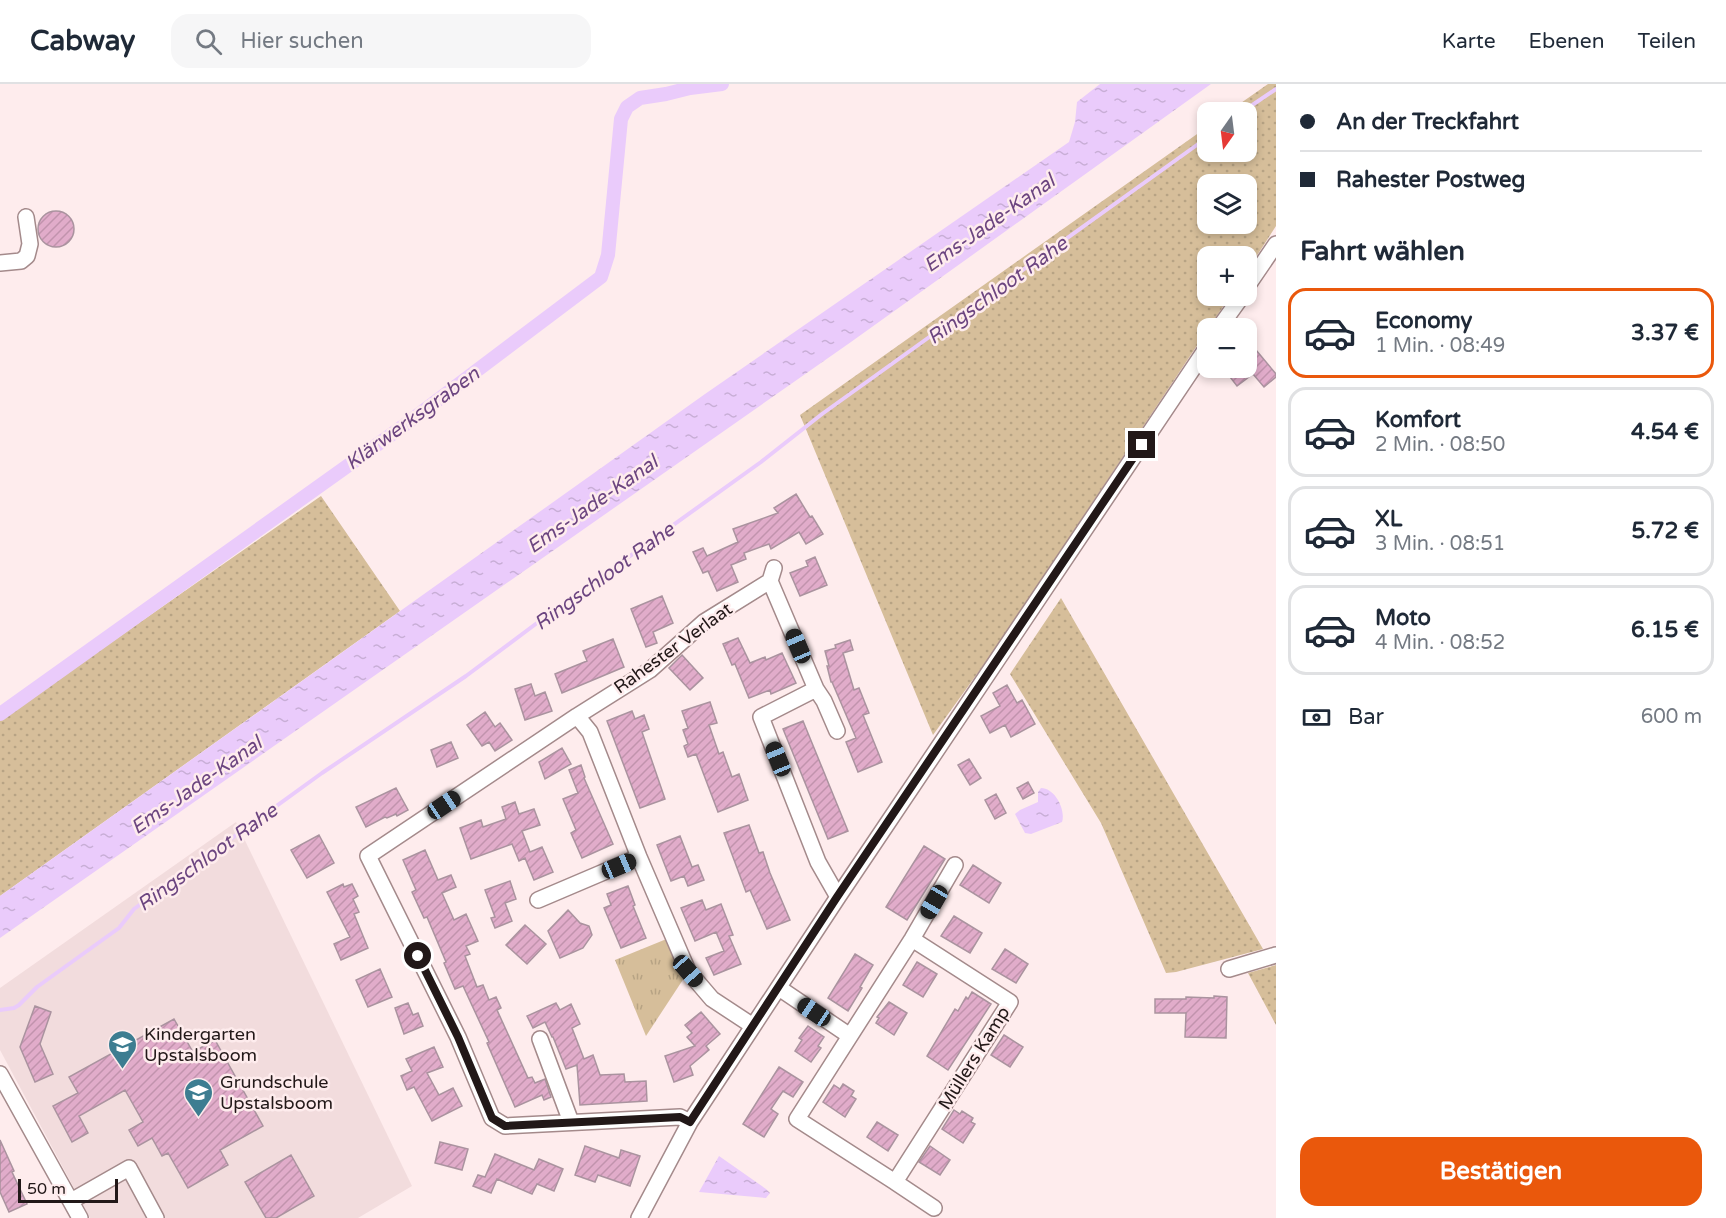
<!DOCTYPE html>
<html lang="de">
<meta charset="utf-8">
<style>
body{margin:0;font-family:"Varela Round",sans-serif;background:#f6f6f7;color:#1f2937;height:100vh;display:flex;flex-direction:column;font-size:22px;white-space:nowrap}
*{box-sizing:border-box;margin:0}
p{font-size:20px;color:#747a83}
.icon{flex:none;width:33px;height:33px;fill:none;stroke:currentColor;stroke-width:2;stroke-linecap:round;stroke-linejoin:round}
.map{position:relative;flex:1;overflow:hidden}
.panel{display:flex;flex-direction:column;background:#fff;width:450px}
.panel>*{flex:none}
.banner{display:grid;align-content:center;height:132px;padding:0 24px;background:#fff}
.needle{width:39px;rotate:194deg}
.controls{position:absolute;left:1197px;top:18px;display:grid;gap:12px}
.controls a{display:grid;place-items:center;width:60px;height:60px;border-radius:12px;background:#fff;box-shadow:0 3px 9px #0003;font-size:30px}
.scale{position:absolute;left:18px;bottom:15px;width:100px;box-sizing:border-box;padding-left:6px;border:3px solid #221818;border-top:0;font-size:16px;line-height:21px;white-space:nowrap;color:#221818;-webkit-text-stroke:4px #feeced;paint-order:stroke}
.end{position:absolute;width:27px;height:27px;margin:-14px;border:8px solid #221818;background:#fff;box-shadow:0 0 0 3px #fff}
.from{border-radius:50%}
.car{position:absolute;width:18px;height:36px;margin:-18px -9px;border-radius:8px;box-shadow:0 0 4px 2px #0007;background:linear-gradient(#222 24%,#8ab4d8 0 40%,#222 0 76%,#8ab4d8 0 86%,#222 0)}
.banner b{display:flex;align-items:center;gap:21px;height:57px;font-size:22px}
.banner b+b{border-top:2px solid #e0e1e3}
.banner i{width:15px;height:15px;background:#1f2937}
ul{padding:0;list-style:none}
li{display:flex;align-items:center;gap:18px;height:90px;margin:0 12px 9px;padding:0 12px;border:3px solid #e0e1e3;border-radius:18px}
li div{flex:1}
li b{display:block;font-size:22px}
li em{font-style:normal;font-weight:800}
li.current{border-color:#ea580c}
li>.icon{width:54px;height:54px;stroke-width:1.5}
h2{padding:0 24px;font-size:27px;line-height:72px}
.pay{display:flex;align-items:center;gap:15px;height:66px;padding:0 24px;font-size:22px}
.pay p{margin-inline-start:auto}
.button{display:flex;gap:12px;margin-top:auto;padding:12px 24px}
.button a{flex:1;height:69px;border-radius:18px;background:#ea580c;color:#fff;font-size:24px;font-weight:800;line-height:69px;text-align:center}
header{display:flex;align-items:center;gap:36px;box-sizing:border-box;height:84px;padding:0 30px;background:#fff;border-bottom:2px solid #e0e1e3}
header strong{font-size:28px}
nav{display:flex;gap:33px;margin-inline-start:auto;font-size:21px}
.search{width:420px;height:54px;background:#f6f6f7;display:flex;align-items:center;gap:15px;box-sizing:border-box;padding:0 21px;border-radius:18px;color:#747a83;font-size:22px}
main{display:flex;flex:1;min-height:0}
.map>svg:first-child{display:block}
.built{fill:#f2dcdd}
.grass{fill:url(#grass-dots);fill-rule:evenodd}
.park{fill:url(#park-tufts)}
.water{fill:url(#water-ripples)}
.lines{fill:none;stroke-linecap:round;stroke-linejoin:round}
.stream{stroke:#eacbfb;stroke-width:4}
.canal{stroke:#eacbfb;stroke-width:14}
.building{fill:url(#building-hatch);stroke:#aa939f;stroke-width:1.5}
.minor-casing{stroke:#a48a8b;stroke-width:18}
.minor{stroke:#fff;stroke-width:15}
.route{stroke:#221818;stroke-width:8}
.labels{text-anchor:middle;stroke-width:5;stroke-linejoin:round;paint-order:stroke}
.street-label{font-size:18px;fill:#221818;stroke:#feeced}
.poi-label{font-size:18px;fill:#221818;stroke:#feeced;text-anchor:start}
.water-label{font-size:20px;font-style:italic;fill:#6c4580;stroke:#feeced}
</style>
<header>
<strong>Cabway</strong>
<div class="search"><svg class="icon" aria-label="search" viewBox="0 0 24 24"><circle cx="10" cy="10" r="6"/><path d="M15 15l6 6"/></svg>Hier suchen</div>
<nav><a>Karte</a><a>Ebenen</a><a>Teilen</a></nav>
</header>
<main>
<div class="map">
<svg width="1276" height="1134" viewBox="0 0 1276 1134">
<defs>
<pattern id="grass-dots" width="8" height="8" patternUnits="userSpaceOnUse" patternTransform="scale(1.5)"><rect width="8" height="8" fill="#d6be9a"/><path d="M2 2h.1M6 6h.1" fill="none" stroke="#b7a384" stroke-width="1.8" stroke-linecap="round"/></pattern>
<pattern id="park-tufts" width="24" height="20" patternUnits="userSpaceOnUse" patternTransform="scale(1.5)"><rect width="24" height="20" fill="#d6be9a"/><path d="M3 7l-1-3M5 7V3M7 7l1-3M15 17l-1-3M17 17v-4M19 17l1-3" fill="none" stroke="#b7a384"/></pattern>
<pattern id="water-ripples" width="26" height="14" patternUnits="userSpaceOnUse" patternTransform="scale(1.5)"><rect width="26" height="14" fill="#eacbfb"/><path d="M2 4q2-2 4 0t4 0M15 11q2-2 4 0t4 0" fill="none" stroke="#c8aed6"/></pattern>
<pattern id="building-hatch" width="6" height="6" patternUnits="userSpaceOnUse" patternTransform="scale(1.5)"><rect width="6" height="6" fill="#e1acca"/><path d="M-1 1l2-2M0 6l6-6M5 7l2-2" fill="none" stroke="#c193ad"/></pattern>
</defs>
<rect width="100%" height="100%" fill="#feeced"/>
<path class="built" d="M236,738L412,1102L358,1134H90L0,966V904Z"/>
<path class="grass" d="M1268,0H1276V142L1247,187L1246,172H1208V212H1230L995,565L933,651L800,331L1207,43L1208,68H1246V28H1228ZM1246,100V140H1208V100Z
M321,412L400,527L0,812V636Z
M1061,514L1263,865L1176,888L1166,889L1101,739L1010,590Z
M1276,881V941L1248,889Z"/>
<path class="park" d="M669,854L686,891L646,952L615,876Z"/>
<path class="water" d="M1100,0H1211L851,258L0,854V812L705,310L1069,58L1075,38L1077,18Z
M1041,704C1055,704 1066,726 1062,738L1031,750L1025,749L1015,730L1020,726L1038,718V708Z
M719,1072L766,1105L770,1109L766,1114L699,1108Z"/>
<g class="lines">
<path class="stream" d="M687,0L690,4
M1242,28L1276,5
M0,926L14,924L19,921L37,903L119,844L134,825L322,689L466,592L545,533L761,378L822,330L1208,53"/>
<path class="canal" d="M0,630L402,343L601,193L608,171L621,35L627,23L640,14L666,10L690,4L722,0"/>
</g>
<path class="building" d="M38 145a18 18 0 1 1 36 0a18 18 0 1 1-36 0Z
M1246,254L1276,290V293L1264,303L1253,290L1237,302L1230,293L1243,284H1246Z
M796,410L810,433L812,432L823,450L806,460L799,448L771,465L769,460L744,469L746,475L731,481L738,498L717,507L708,487L703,489L693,468L703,464L707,472L738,458L733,445L778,429L774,424Z
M815,473L827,501L800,512L790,489L808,482L806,477Z
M662,512L673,539L653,548L657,559L646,563L631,525Z
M738,554L750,579L765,573L766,576L782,569L796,599L771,610L770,606L749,614L735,580L732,581L723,560Z
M613,555L624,583L562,609L555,590L587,577L583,567Z
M850,556L853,566L843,569L854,606L859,604L869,629L863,631L882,678L858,688L846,658L856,654L832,598H831L827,582H829L825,567L836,564L835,561Z
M682,571L703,594L690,606L669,584Z
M531,600L535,612L545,608L552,627L525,636L515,605Z
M1007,601L1017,619L1022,616L1035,640L1011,653L1005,641L990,649L981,632L1000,622L993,609Z
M710,618L717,639L709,641L719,670L723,668L732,693L739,690L748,716L718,728L696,670L688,673L684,662L688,660L683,646L688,644L682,627Z
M632,627L635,635L644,631L649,645L642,648L665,715L640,724L607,637Z
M485,628L495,643L500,639L512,656L495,667L489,658L482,662L467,641Z
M803,637L848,747L828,755L783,645Z
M451,658L458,674L437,683L431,666Z
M562,664L571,680L545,695L539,678Z
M969,675L981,694L970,701L958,681Z
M581,681L585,693L584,694L613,760L582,774L571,749L576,746L563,715L578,709L569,686Z
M1028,698L1034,709L1023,715L1017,704Z
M396,704L408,726L397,732L396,730L387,734L385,733L366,743L356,723Z
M996,710L1006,729L995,735L985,716Z
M515,718L519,730L534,725L540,741L522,747L530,768L542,763L553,788L534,796L525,774L519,777L512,760L471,775L460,744L481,736L483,743L506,735L502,723Z
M749,741L759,769L763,768L770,789L790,836L767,845L750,806L746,808L724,749Z
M319,751L334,779L307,794L291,766Z
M680,752L692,783L698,781L704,796L688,802L684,792L671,797L657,761Z
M924,762L945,775L907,836L886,823Z
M425,766L438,796L451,791L456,803L442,809L454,836L466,830L478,857L466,862L470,870L465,872L477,903L483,901L489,916L496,913L501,924L497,926L528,994L532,993L535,999L545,995L551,1013L544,1016L542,1011L515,1023L487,959L489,958L463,902L455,905L444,879L446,878L427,833L424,834L412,808L416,806L403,776Z
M973,781L1001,799L989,819L960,801Z
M510,797L516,815L505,819L512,837L495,844L491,834L495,833L485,806Z
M343,800L344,803L352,800L358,812L353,815L359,828L354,830L368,864L341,876L334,860L350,853L327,808Z
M628,802L635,821L633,822L646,854L621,864L604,824L611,821L607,810Z
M702,816L706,826L721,820L733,851L729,852L741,880L714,891L706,874L724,867L716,848L695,857L681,824Z
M568,826L580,839L589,842L592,851L583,864L560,874L548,847Z
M954,832L982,849L970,869L941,852Z
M525,841L546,860L527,880L506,861Z
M1005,865L1028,880L1016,899L992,885Z
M855,870L873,881L860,903L862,904L848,927L828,914Z
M917,878L937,890L923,913L903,901Z
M380,885L392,913L368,923L356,896Z
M972,908L991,920L948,986L927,972L955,925L958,927L966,913L968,915Z
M1214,912L1227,913L1226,954L1185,953L1186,929H1155V915H1186V913L1214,914Z
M889,918L907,929L894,951L876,939L879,934L877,933Z
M408,919L413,931L418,929L423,942L404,950L395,924Z
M556,919L560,926L571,920L580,940L572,944L584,975L593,971L600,991L624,990L625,998L646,997L647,1017L580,1021L577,981L566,985L553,953H552L545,938L533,944L527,932Z
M35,922L51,928L40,960L53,990L35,998L20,963Z
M701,928L720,950L706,962L709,966L690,982L693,991L674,998L665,972L695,962L687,953L692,949L685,941Z
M174,935L193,968L215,956L263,1042L220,1066L228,1081L188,1104L168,1069L162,1072L152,1054L138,1062L129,1046L143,1038L125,1006L79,1032L88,1049L72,1058L53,1022L78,1009L69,993Z
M808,942L824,953L818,962L821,964L811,978L795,967L802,956L799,954Z
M1004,951L1023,963L1010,983L991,971Z
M434,963L443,983L427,989L439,1011L453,1004L462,1022L432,1037L414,1003L407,1006L401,992L412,987L406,975Z
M779,983L803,998L793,1013L783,1007L771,1025L778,1030L764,1053L743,1040Z
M843,1000L854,1007L851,1012L856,1015L845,1033L823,1018L834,1001L840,1005Z
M954,1026L960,1030L962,1027L973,1034L971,1038L975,1040L963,1059L942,1045Z
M877,1038L898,1051L888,1067L867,1053Z
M0,1056L14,1087L12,1088L27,1120L9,1128L0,1108Z
M440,1058L468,1065L462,1086L435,1079Z
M585,1062L619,1074L621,1066L640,1072L630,1102L598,1091L595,1098L575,1091Z
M930,1062L950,1076L940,1091L919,1078Z
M495,1070L534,1086L539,1075L563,1085L554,1107L537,1100L532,1110L497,1095L491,1109L473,1102L478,1091L485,1093Z
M291,1071L314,1112L276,1134H266L245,1098Z"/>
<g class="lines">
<defs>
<path id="minor" d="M0,179L21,177L27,172L30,160L26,133
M1246,204L1276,160
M1219,244L1242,212
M770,497L816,605L761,633L818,778L838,813
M816,605L824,617L837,647
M577,632L590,648L639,773L688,887L712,915L753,942
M538,816L639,773
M912,855L1010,918L895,1098L797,1035L912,855L955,781
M1229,885L1276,871
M779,904L850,952
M540,955L571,1038
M0,990L80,1134
M690,1038L680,1033L505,1042L492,1034L458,953L368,772L577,632L650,586L704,538L770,497L774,484
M895,1098L934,1124
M71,1117L129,1084L156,1134
M639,1134L690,1038L838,813L1208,262"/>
</defs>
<use href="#minor" class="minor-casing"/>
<use href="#minor" class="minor"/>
</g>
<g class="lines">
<path class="route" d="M418,872L458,953L492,1034L505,1042L680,1033L690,1038L837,813L1142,361"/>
</g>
<defs>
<symbol id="school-pin" viewBox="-11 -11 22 30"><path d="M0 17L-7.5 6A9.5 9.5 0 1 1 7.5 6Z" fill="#3d7d91" stroke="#feeced"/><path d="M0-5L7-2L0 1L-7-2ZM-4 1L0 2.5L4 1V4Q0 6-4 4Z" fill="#fff"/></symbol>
</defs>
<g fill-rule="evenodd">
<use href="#school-pin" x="106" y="944" width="33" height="45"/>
<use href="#school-pin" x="182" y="992" width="33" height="45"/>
</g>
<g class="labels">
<g class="street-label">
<text transform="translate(673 564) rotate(-36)" y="6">Rahester Verlaat</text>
<text transform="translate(974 974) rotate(-58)" y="6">Müllers Kamp</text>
</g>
<g class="poi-label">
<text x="144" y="956">Kindergarten<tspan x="144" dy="21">Upstalsboom</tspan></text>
<text x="220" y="1004">Grundschule<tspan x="220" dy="21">Upstalsboom</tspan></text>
</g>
<g class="water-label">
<text transform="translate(989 139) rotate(-35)" y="7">Ems-Jade-Kanal</text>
<text transform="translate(997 206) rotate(-36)" y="7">Ringschloot Rahe</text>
<text transform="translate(412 334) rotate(-36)" y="7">Klärwerksgraben</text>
<text transform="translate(592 420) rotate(-35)" y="7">Ems-Jade-Kanal</text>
<text transform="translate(604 492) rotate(-36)" y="7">Ringschloot Rahe</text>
<text transform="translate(196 701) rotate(-35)" y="7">Ems-Jade-Kanal</text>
<text transform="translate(207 773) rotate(-36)" y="7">Ringschloot Rahe</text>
</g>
</g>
</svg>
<div class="controls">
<a><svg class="needle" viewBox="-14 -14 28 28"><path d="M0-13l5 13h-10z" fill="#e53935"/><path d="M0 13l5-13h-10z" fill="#747a83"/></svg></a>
<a><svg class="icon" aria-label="layers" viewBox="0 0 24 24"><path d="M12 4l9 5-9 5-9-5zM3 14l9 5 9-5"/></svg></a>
<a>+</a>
<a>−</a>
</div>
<div class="scale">50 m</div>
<i class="end from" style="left:418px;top:872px"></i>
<i class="end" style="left:1142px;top:361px"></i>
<i class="car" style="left:798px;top:562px;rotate:337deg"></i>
<i class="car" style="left:778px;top:675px;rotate:338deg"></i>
<i class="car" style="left:444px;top:721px;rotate:56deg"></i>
<i class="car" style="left:619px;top:782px;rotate:67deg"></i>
<i class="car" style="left:934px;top:818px;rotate:210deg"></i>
<i class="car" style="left:688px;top:887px;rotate:139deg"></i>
<i class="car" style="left:814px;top:928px;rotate:304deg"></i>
</div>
<section class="panel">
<div class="banner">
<b><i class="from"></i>An der Treckfahrt</b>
<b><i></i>Rahester Postweg</b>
</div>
<h2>Fahrt wählen</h2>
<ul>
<li class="current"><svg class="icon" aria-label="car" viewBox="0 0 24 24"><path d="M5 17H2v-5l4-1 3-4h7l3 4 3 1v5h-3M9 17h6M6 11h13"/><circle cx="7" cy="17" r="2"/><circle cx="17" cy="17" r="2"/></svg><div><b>Economy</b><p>1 Min. · 08:49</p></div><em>3.37 €</em></li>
<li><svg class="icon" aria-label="car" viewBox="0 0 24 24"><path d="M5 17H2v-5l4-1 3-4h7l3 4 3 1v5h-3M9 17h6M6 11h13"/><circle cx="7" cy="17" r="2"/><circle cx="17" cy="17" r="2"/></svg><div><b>Komfort</b><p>2 Min. · 08:50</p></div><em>4.54 €</em></li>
<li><svg class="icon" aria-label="car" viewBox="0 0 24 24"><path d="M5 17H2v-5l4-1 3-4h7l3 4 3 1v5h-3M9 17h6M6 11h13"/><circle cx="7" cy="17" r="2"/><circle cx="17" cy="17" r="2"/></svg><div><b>XL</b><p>3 Min. · 08:51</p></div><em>5.72 €</em></li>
<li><svg class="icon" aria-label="car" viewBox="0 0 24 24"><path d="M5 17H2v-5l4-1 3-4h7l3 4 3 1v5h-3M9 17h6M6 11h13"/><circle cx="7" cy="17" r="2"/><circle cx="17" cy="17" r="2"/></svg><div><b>Moto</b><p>4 Min. · 08:52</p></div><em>6.15 €</em></li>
</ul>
<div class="pay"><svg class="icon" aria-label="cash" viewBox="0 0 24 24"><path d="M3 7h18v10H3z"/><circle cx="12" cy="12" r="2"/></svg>Bar<p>600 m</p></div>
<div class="button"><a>Bestätigen</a></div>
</section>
</main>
